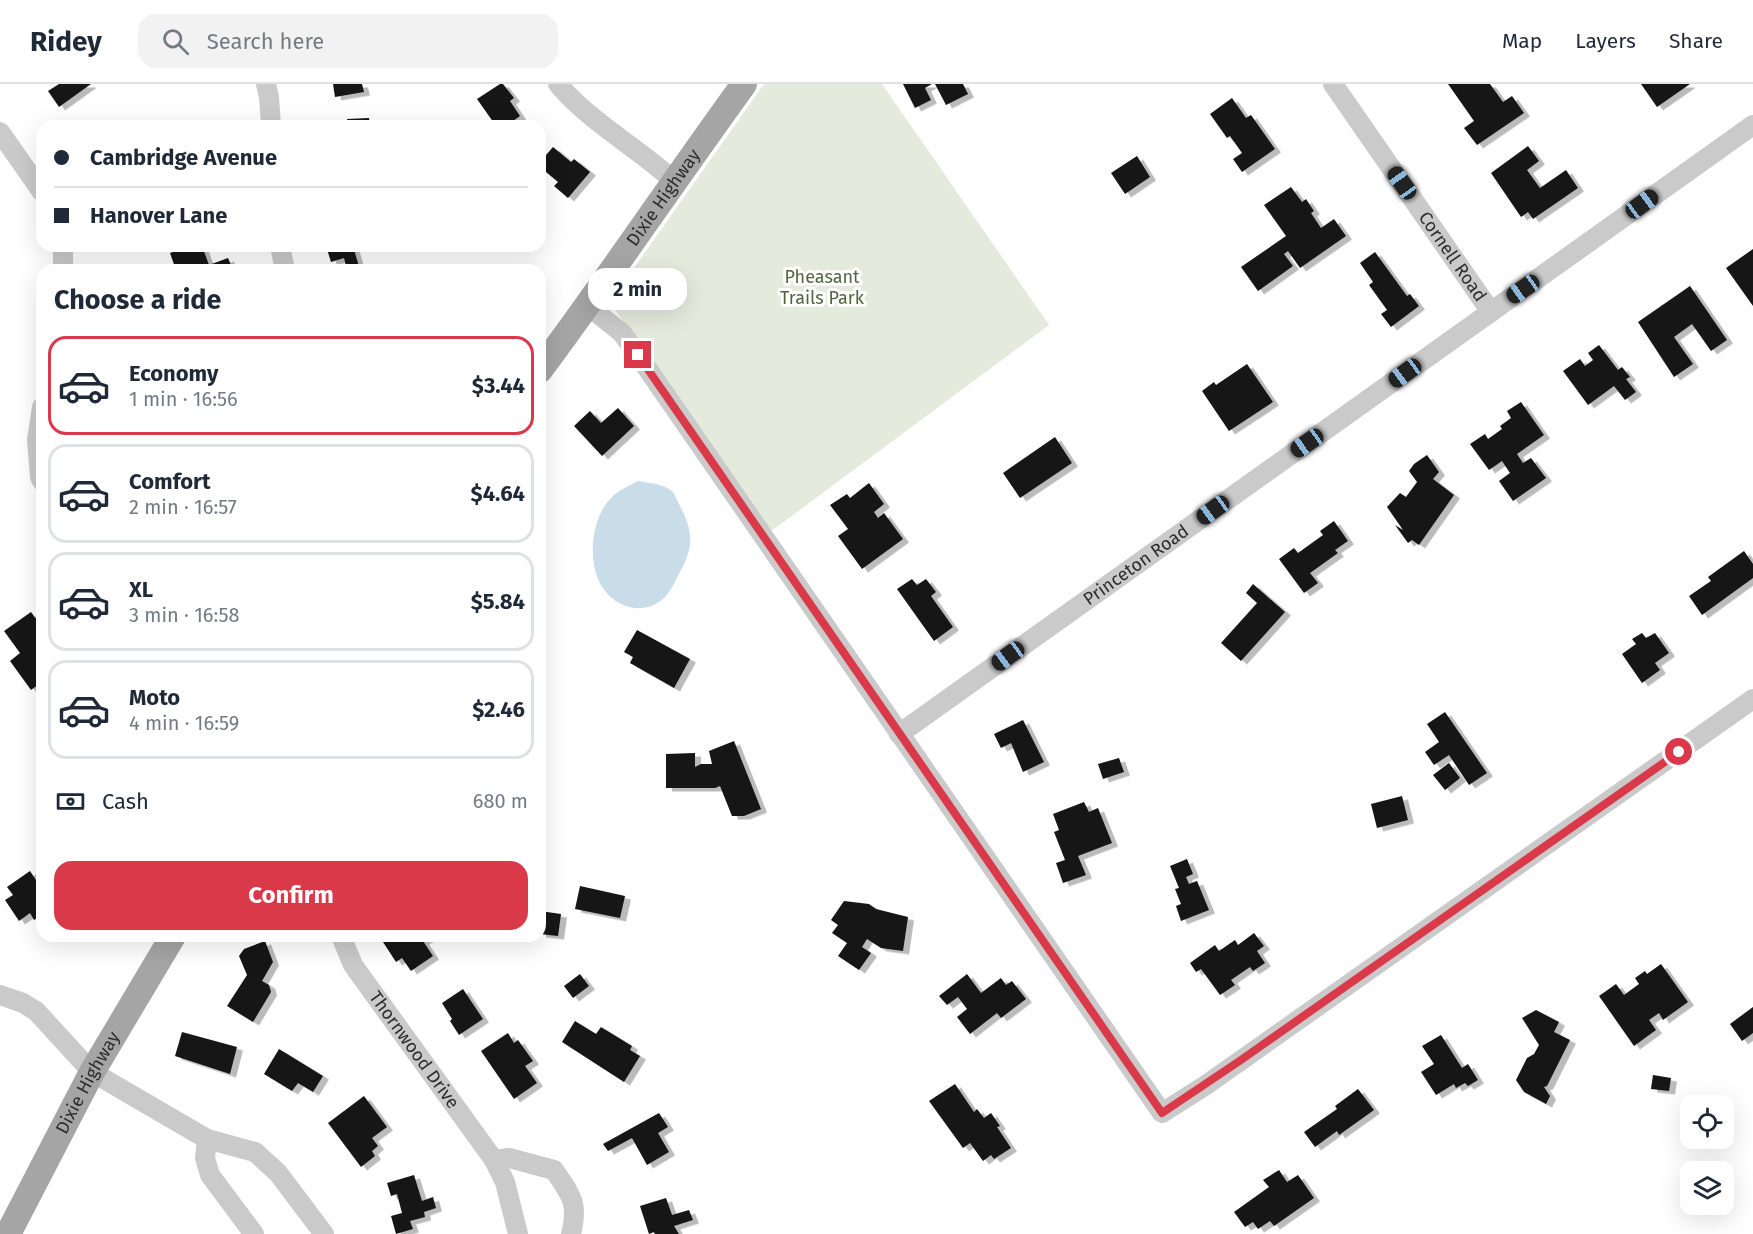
<!DOCTYPE html>
<meta charset="utf-8">
<style>
body{margin:0;font-family:"Fira Sans",sans-serif;background:#f2f2f3;color:#1f2937;height:100vh;display:flex;flex-direction:column;font-size:22px;white-space:nowrap}
*{box-sizing:border-box;margin:0}
p{font-size:20px;color:#747a83}
.icon{flex:none;width:33px;height:33px;fill:none;stroke:currentColor;stroke-width:2;stroke-linecap:round;stroke-linejoin:round}
.map{position:relative;flex:1;overflow:hidden}
.details{position:absolute;left:36px;top:180px;width:510px;height:678px;display:flex;flex-direction:column;background:#fff;border-radius:18px;box-shadow:0 6px 24px #0002}
.details>*{flex:none}
.top-card{position:absolute;left:36px;top:36px;width:510px;height:132px;border-radius:18px;box-shadow:0 6px 24px #0002;display:grid;align-content:center;height:132px;padding:0 18px;background:#fff}
.tools{position:absolute;left:1680px;top:1011px;display:grid;gap:12px}
.tools a{display:grid;place-items:center;width:54px;height:54px;border-radius:12px;background:#fff;box-shadow:0 6px 24px #0002;font-size:30px}
.end{position:absolute;width:27px;height:27px;margin:-14px;border:8px solid #da394a;background:#fff;box-shadow:0 0 0 3px #fff}
.from{border-radius:50%}
.bubble{position:absolute;height:42px;border-radius:18px;background:#fff;box-shadow:0 6px 24px #0002;font-size:20px;font-weight:700;line-height:42px;text-align:center}
.car{position:absolute;width:18px;height:36px;margin:-18px -9px;border-radius:8px;box-shadow:0 0 4px 2px #0007;background:linear-gradient(#222 24%,#8ab4d8 0 40%,#222 0 76%,#8ab4d8 0 86%,#222 0)}
.top-card b{display:flex;align-items:center;gap:21px;height:57px;font-size:22px}
.top-card b+b{border-top:2px solid #e0e1e3}
.top-card i{width:15px;height:15px;background:#1f2937}
ul{padding:0;list-style:none}
li{display:flex;align-items:center;gap:18px;height:99px;margin:0 12px 9px;padding:0 6px;border:3px solid #e0e1e3;border-radius:18px}
li div{flex:1}
li b{display:block;font-size:22px}
li em{font-style:normal;font-weight:700}
li.on{border-color:#da394a}
li>.icon{width:54px;height:54px;stroke-width:1.5}
h2{padding:0 18px;font-size:27px;line-height:72px}
.pay{display:flex;align-items:center;gap:15px;height:66px;padding:0 18px;font-size:22px}
.pay p{margin-inline-start:auto}
.button{display:flex;gap:12px;margin-top:auto;padding:12px 18px}
.button a{flex:1;height:69px;border-radius:18px;background:#da394a;color:#fff;font-size:24px;font-weight:700;line-height:69px;text-align:center}
header{display:flex;align-items:center;gap:36px;box-sizing:border-box;height:84px;padding:0 30px;background:#fff;border-bottom:2px solid #e0e1e3}
header strong{font-size:28px}
nav{display:flex;gap:33px;margin-inline-start:auto;font-size:21px}
.search{width:420px;height:54px;background:#f2f2f3;display:flex;align-items:center;gap:15px;box-sizing:border-box;padding:0 21px;border-radius:18px;color:#747a83;font-size:22px}
.map>svg:first-child{display:block}
.green{fill:#e4eadc}
.water{fill:#c9dde9}
.building{fill:#141414;filter:url(#shadow)}
.lines{fill:none;stroke-linecap:round;stroke-linejoin:round}
.minor{stroke:#cacaca;stroke-width:20}
.major{stroke:#a5a5a5;stroke-width:26}
.route{stroke:#da394a;stroke-width:8}
.labels{text-anchor:middle;stroke-width:6;stroke-linejoin:round;paint-order:stroke}
.street-label{font-size:18px;fill:#2d2d2d;stroke:#fff}
.park-label{font-size:18px;fill:#52663e;stroke:#fff}
</style>
<header>
<strong>Ridey</strong>
<div class="search"><svg class="icon" aria-label="search" viewBox="0 0 24 24"><circle cx="10" cy="10" r="6"/><path d="M15 15l6 6"/></svg>Search here</div>
<nav><a>Map</a><a>Layers</a><a>Share</a></nav>
</header>
<div class="map">
<svg width="1753" height="1150" viewBox="0 0 1753 1150">
<defs>
<filter id="shadow"><feDropShadow dx="6" dy="3.5" stdDeviation="0" flood-color="#0004"/></filter>
</defs>
<rect width="100%" height="100%" fill="#fff"/>
<path class="green" d="M764,0H882L1049,241L770,448L614,224L617,208Z"/>
<path class="water" d="M638,397C649,399 665,400 673,408C675,411 677,417 679,420C685,432 692,446 690,460C689,470 684,481 679,490C675,497 671,507 665,513C647,531 620,526 605,507C586,484 590,435 611,414C618,406 629,402 638,397Z"/>
<path class="building" d="M59,0H91L59,23L48,7Z
M333,0H362L364,8L335,13Z
M500,0H503L514,14L510,17L520,32L506,42H496L477,15Z
M903,0H932L925,4L931,16L915,24Z
M935,0H963L968,10L946,21Z
M1448,0H1490L1503,18L1512,12L1524,29L1477,61L1464,44L1474,37Z
M1641,0H1690L1657,23Z
M1232,14L1246,34L1251,31L1275,65L1242,88L1233,75L1242,69L1230,52L1227,54L1210,30Z
M369,34L370,42H348L347,35Z
M1528,62L1539,77L1527,86L1540,104L1566,86L1578,104L1533,135L1528,128L1521,133L1491,89Z
M553,63L571,78L574,75L590,88L568,114L554,102L558,98L540,83V78Z
M1137,72L1150,93L1125,110L1111,89Z
M1291,103L1302,118L1306,115L1314,127L1311,129L1321,144L1334,135L1346,152L1300,184L1288,167L1284,170L1293,182L1258,207L1241,183L1286,152L1264,121Z
M190,162H202L209,181L228,174L233,186H189L188,182L176,186L170,169Z
M326,162H353L360,186H347L344,174L331,178Z
M1753,165V222L1726,184Z
M1375,168L1407,212L1410,210L1419,222L1391,243L1381,230L1387,226L1369,201L1373,198L1360,179Z
M1690,202L1727,256L1711,267L1692,240L1674,253L1693,280L1674,293L1638,238Z
M1599,261L1618,286L1622,283L1630,293L1626,295L1636,308L1625,316L1614,302L1588,321L1563,287L1580,275L1585,282L1593,276L1588,269Z
M1247,280L1273,318L1229,347L1202,307L1214,298L1216,301Z
M1521,318L1544,351L1517,370L1523,379L1531,374L1546,394L1513,417L1499,397L1510,389L1502,377L1489,386L1470,360L1485,350L1488,355L1502,345L1500,342L1511,334L1507,327Z
M618,324L634,342L602,372L574,342L590,327L601,339Z
M1055,353L1072,379L1020,414L1003,389Z
M1427,371L1439,388L1433,395L1454,411L1419,461L1412,456L1408,459L1395,441L1403,446L1387,423L1400,409L1406,413L1417,398L1409,387L1414,380Z
M869,399L884,420L874,428L878,434L884,429L903,455L862,485L838,452L848,445L830,421L847,410L850,414Z
M1334,437L1348,457L1335,466L1338,469L1310,489L1318,499L1304,509L1279,475L1294,464L1298,469L1323,451L1320,447Z
M1744,467L1753,480V494L1702,531L1689,512L1711,497L1708,493Z
M912,495L917,501L926,495L936,508L931,512L953,543L934,557L897,505Z
M1253,500L1285,528L1241,577L1221,559L1257,519L1246,509Z
M31,528L42,543V598L31,606L10,577L20,569L4,547Z
M637,546L690,575L674,604L630,579L633,573L624,568Z
M1642,549L1646,554L1655,549L1669,569L1655,579L1660,586L1642,599L1622,570L1636,560L1632,555Z
M1445,628L1487,689L1469,701L1449,671L1434,681L1425,668L1439,658L1427,640Z
M1023,636L1044,678L1023,688L1011,659L1001,664L994,650Z
M734,657L761,725L744,732H732L720,702L715,704H666V670L695,669V683L701,680H712L709,667Z
M1119,674L1124,688L1103,695L1098,680Z
M1449,679L1460,694L1445,706L1433,691Z
M1402,712L1408,736L1377,744L1371,720Z
M1084,718L1089,728L1098,724L1112,759L1078,772L1086,791L1063,799L1056,779L1065,776L1054,748L1059,746L1053,730Z
M1187,775L1193,790L1186,793L1189,800L1197,797L1209,826L1181,837L1176,822L1181,820L1175,805L1179,804L1170,782Z
M30,787L42,805V831L34,836L30,829L19,837L5,816L13,811L7,803Z
M580,802L625,812L620,834L575,825Z
M844,817L869,820L876,825L908,833L903,867L881,864L867,855L862,863L871,869L859,886L838,872L847,859L832,849L838,841L831,836Z
M540,827L561,830L558,852L540,850Z
M1254,849L1264,862L1257,867L1265,879L1253,887L1250,883L1231,896L1235,901L1220,911L1201,885L1196,888L1190,879L1215,861L1219,867L1235,856L1238,861Z
M391,852H427L428,854L423,857L433,872L411,887L402,874L396,878L383,858Z
M265,857L273,878L262,897L269,901L271,908L253,938L227,922L247,891L239,872L244,865Z
M1661,880L1688,918L1663,936L1659,929L1649,936L1656,946L1634,962L1599,912L1616,900L1624,911L1639,900L1635,894L1645,887L1647,890Z
M580,890L589,902L573,914L564,902Z
M967,890L981,909L1001,894L1006,901L1012,897L1026,915L1001,934L997,929L970,950L957,933L967,925L958,913L947,921L939,912Z
M463,905L483,935L459,951L450,937L452,935L442,919Z
M1753,923V949L1742,957L1730,940Z
M1536,926L1559,938L1554,948L1570,956L1547,1002L1544,1003L1550,1012L1546,1020L1524,1008L1516,996L1527,974L1534,970L1539,961L1522,934Z
M575,937L596,950L601,943L632,962L630,966L640,972L624,998L562,958Z
M182,948L237,963L230,990L175,972Z
M508,949L514,959L518,956L533,977L525,982L537,999L514,1015L481,967Z
M1441,951L1462,984L1468,980L1478,996L1468,1002L1465,999L1456,1004L1454,1000L1436,1011L1421,988L1434,980L1422,962Z
M279,965L323,992L313,1008L298,999L292,1007L264,990Z
M1653,991L1671,994L1669,1007L1651,1005Z
M955,1000L974,1028L977,1025L984,1034L991,1029L1000,1042L997,1043L1011,1064L994,1075L991,1071L983,1077L970,1059L963,1064L929,1017Z
M1358,1005L1374,1026L1339,1051L1337,1047L1315,1063L1304,1048L1337,1025L1335,1022Z
M364,1012L387,1043L372,1054L378,1062L372,1067L375,1072L361,1083L328,1039Z
M659,1029L668,1043L658,1049L669,1068L647,1081L632,1054L608,1067L603,1060Z
M1279,1086L1287,1098L1298,1091L1314,1114L1274,1142L1270,1137L1258,1145L1253,1138L1245,1143L1234,1128L1269,1103L1263,1096Z
M414,1091L422,1117L433,1113L436,1124L424,1128L425,1133L410,1137L413,1145L396,1150L391,1132L402,1129L397,1110L391,1112L387,1099Z
M666,1114L672,1131L689,1126L693,1136L674,1142L679,1150H655L654,1148L649,1150L640,1122Z"/>
<g class="lines">
<g class="minor">
<path d="M266,0L269,13L271,42"/>
<path d="M558,0C591,39 637,63 674,97"/>
<path id="s1" d="M1333,0L1491,228"/>
<path d="M0,48L42,108"/>
<path d="M280,162L285,186"/>
<path d="M63,186V162"/>
<path d="M588,222L622,249L638,271L1162,1029L1206,1001L1753,615"/>
<path d="M42,323L37,356L40,393L42,397"/>
<path id="s2" d="M899,650L1753,41"/>
<path id="s3" d="M341,852L353,881L494,1076L505,1098L518,1150"/>
<path d="M0,911L23,919L36,927L92,988L207,1055"/>
<path d="M494,1076L509,1074L554,1086C571,1111 579,1119 571,1150"/>
<path d="M254,1150L210,1091L205,1074L207,1055L255,1068L278,1089L324,1150"/>
</g>
<g class="major">
<path id="s4" d="M540,286C610,192 675,95 744,0"/>
<path id="s5" d="M8,1150L92,988L173,852"/>
</g>
</g>
<g class="lines">
<path class="route" d="M638,271L1162,1029L1241,976L1679,668"/>
</g>
<g class="labels">
<g class="street-label">
<text dy="6" stroke="none"><textPath href="#s4" startOffset="212">Dixie Highway</textPath></text>
<text dy="6" stroke="none"><textPath href="#s1" startOffset="210">Cornell Road</textPath></text>
<text dy="6" stroke="none"><textPath href="#s2" startOffset="291">Princeton Road</textPath></text>
<text dy="6" stroke="none"><textPath href="#s3" startOffset="136">Thornwood Drive</textPath></text>
<text dy="6" stroke="none"><textPath href="#s5" startOffset="171">Dixie Highway</textPath></text>
</g>
<g class="park-label">
<text x="822" y="199">Pheasant<tspan x="822" dy="21">Trails Park</tspan></text>
</g>
</g>
</svg>
<div class="tools">
<a><svg class="icon" aria-label="locate" viewBox="0 0 24 24"><circle cx="12" cy="12" r="6"/><path d="M12 2v4M12 18v4M2 12h4M18 12h4"/></svg></a>
<a><svg class="icon" aria-label="layers" viewBox="0 0 24 24"><path d="M12 4l9 5-9 5-9-5zM3 14l9 5 9-5"/></svg></a>
</div>
<i class="end from" style="left:1679px;top:668px"></i>
<i class="end" style="left:638px;top:271px"></i>
<div class="bubble" style="left:588px;top:184px;width:99px">2 min</div>
<i class="car" style="left:1402px;top:99px;rotate:325deg"></i>
<i class="car" style="left:1642px;top:120px;rotate:54deg"></i>
<i class="car" style="left:1523px;top:205px;rotate:235deg"></i>
<i class="car" style="left:1405px;top:289px;rotate:234deg"></i>
<i class="car" style="left:1307px;top:359px;rotate:235deg"></i>
<i class="car" style="left:1213px;top:426px;rotate:234deg"></i>
<i class="car" style="left:1008px;top:572px;rotate:234deg"></i>
<div class="top-card">
<b><i class="from"></i>Cambridge Avenue</b>
<b><i></i>Hanover Lane</b>
</div>
<section class="details">
<h2>Choose a ride</h2>
<ul>
<li class="on"><svg class="icon" aria-label="car" viewBox="0 0 24 24"><path d="M5 17H2v-5l4-1 3-4h7l3 4 3 1v5h-3M9 17h6M6 11h13"/><circle cx="7" cy="17" r="2"/><circle cx="17" cy="17" r="2"/></svg><div><b>Economy</b><p>1 min · 16:56</p></div><em>$3.44</em></li>
<li><svg class="icon" aria-label="car" viewBox="0 0 24 24"><path d="M5 17H2v-5l4-1 3-4h7l3 4 3 1v5h-3M9 17h6M6 11h13"/><circle cx="7" cy="17" r="2"/><circle cx="17" cy="17" r="2"/></svg><div><b>Comfort</b><p>2 min · 16:57</p></div><em>$4.64</em></li>
<li><svg class="icon" aria-label="car" viewBox="0 0 24 24"><path d="M5 17H2v-5l4-1 3-4h7l3 4 3 1v5h-3M9 17h6M6 11h13"/><circle cx="7" cy="17" r="2"/><circle cx="17" cy="17" r="2"/></svg><div><b>XL</b><p>3 min · 16:58</p></div><em>$5.84</em></li>
<li><svg class="icon" aria-label="car" viewBox="0 0 24 24"><path d="M5 17H2v-5l4-1 3-4h7l3 4 3 1v5h-3M9 17h6M6 11h13"/><circle cx="7" cy="17" r="2"/><circle cx="17" cy="17" r="2"/></svg><div><b>Moto</b><p>4 min · 16:59</p></div><em>$2.46</em></li>
</ul>
<div class="pay"><svg class="icon" aria-label="cash" viewBox="0 0 24 24"><path d="M3 7h18v10H3z"/><circle cx="12" cy="12" r="2"/></svg>Cash<p>680 m</p></div>
<div class="button"><a>Confirm</a></div>
</section>
</div>
